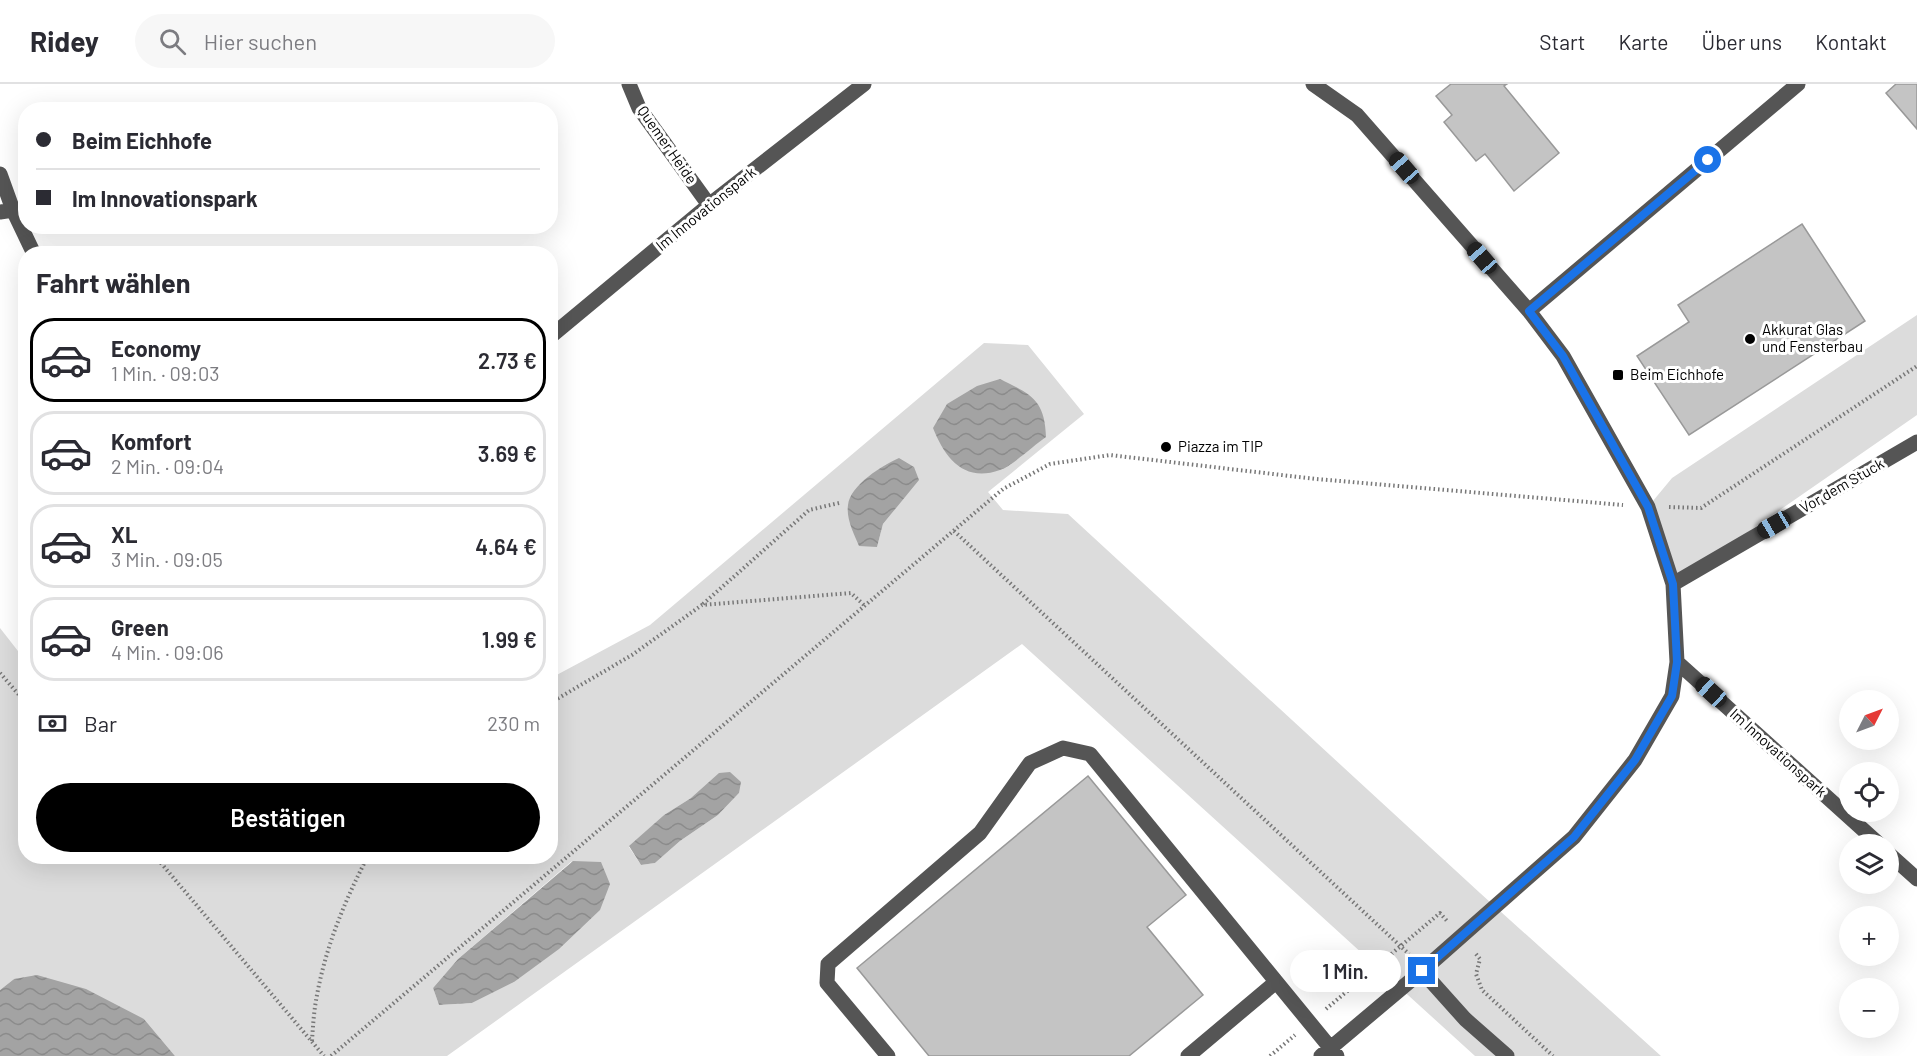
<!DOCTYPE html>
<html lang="de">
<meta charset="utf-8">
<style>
body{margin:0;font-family:Barlow,sans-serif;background:#f7f7f7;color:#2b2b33;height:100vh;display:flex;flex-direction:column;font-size:22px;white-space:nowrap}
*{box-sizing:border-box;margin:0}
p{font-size:20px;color:#7c7c81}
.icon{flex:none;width:33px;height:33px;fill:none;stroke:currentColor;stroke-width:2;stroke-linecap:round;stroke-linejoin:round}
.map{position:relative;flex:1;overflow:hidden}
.sheet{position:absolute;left:18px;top:162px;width:540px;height:618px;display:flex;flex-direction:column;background:#fff;border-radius:24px;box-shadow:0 6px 24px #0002}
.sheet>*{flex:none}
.guide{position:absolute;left:18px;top:18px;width:540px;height:132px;border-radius:24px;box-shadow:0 6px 24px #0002;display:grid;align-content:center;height:132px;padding:0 18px;background:#fff}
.needle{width:39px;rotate:48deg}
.tools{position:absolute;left:1839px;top:606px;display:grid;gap:12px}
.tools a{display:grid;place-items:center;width:60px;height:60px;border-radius:50%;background:#fff;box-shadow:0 6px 24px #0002;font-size:30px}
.end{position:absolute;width:27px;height:27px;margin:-14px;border:8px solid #1a73e8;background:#fff;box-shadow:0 0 0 3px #fff}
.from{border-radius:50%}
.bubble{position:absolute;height:42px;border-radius:21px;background:#fff;box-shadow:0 6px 24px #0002;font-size:20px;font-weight:600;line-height:42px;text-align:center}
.car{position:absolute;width:18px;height:36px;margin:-18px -9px;border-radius:8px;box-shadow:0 0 4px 2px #0007;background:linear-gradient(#222 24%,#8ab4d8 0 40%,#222 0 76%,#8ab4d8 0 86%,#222 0)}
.guide b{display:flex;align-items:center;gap:21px;height:57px;font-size:22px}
.guide b+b{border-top:2px solid #e1e1e2}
.guide i{width:15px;height:15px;background:#2b2b33}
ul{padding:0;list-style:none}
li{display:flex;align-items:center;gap:18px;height:84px;margin:0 12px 9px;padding:0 6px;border:3px solid #e1e1e2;border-radius:24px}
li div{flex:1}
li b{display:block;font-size:22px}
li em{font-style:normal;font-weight:600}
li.active{border-color:#000}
li>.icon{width:54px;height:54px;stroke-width:1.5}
h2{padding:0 18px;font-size:27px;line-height:72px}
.pay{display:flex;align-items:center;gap:15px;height:66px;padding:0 18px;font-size:22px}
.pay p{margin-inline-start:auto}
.button{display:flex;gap:12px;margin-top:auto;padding:12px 18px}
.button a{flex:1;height:69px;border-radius:36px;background:#000;color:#fff;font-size:24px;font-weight:600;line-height:69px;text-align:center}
header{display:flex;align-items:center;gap:36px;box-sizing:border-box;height:84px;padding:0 30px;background:#fff;border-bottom:2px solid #e1e1e2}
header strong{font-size:28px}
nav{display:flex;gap:33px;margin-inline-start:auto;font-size:21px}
.search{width:420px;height:54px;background:#f7f7f7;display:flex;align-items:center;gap:15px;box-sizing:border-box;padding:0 21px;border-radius:33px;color:#7c7c81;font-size:22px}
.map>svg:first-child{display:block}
.green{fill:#dcdcdc;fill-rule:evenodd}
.water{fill:url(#water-waves)}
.building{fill:#c4c4c4;stroke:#999;stroke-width:1.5}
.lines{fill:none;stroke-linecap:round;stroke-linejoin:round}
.path{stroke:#777;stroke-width:4;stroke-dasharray:1.5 3;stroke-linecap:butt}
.minor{stroke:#555;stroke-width:15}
.route{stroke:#1a73e8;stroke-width:8}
.poi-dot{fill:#000;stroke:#fff;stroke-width:2}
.labels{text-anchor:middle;stroke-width:6;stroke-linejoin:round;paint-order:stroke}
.street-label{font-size:15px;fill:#000;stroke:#fff}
.poi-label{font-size:15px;fill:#000;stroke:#fff;text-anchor:start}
</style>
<header>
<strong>Ridey</strong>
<div class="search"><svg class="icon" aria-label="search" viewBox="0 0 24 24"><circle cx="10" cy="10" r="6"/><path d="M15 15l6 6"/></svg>Hier suchen</div>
<nav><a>Start</a><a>Karte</a><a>Über uns</a><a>Kontakt</a></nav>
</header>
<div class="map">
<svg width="1917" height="972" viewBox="0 0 1917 972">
<defs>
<pattern id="water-waves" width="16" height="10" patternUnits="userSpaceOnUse" patternTransform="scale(1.5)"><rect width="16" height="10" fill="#a3a3a3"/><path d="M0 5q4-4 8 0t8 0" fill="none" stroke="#8b8b8b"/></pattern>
</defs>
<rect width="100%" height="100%" fill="#fff"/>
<path class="green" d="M1917,231V331L1673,500L1648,423L1672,394Z
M984,259L1028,261L1084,330L988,408L1003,426L1068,430L1480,809L1661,972H1475L1022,560L447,972H175L144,935L14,895L0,906V544L25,576L26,772H550L551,594L650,541ZM885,380L896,424L883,440L877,463ZM739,709L718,731L680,757L655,779L641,781L629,763L664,731L691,714ZM572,777L514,898L472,919L439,921L433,904L458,875Z"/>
<path class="water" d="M1000,295C1030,310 1045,315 1046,353C1034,361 1012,382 1000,386C964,399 945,374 933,344L947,320L977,302Z
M899,374L914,383L919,396L883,440L877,463L859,462C854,450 846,435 848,421C850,401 883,381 899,374Z
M730,688L741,698L739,709L718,731L680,757L655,779L641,781L629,762L664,731L691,714L719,689Z
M573,777L601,778L610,800L600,826L559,865L514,898L472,919L439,921L433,904L458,875Z
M37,891L86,905L144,935L175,972H0V906L14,895Z"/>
<path class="building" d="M1451,0H1507L1504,2L1559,69L1514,107L1485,70L1476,77L1444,38L1452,31L1436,12Z
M1896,0H1917V45L1886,9Z
M1802,140L1865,237L1689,351L1637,272L1689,238L1678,221Z
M1088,692L1186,811L1147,843L1203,911L1129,972H929L857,884Z"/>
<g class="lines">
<path class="path" d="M1669,423L1701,424L1917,282
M954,447L1409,870
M703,520L809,426L839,419
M0,589L26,619
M550,619L632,571L702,521L851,509L865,522
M155,772L324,972
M1476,870L1480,875L1476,890L1482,906L1553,972
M1326,925L1440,829L1447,837
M312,957C313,941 314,926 317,911C326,862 345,816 368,772
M331,972L1003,405L1050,380L1110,371L1316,395L1623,421
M1270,972L1295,951"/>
<path class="minor" d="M629,0L639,24L709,121
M1313,0L1357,31L1529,227L1563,272L1648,423L1673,500L1677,578L1672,612L1635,676L1574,753L1422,887L1321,972
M0,90L13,126
M0,128L13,126L34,170
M1529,227L1798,0
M550,253L709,121L864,0
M1673,500L1917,358
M1677,578L1879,760
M1888,769L1917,795
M1422,887L1465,935L1507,972
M888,972L827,899L828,880L980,749L1030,679L1063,664L1090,670L1337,972
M1188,972L1276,898"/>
</g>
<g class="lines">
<path class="route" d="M1422,887L1574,753L1635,676L1672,612L1677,578L1673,500L1648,423L1563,272L1529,227L1708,76"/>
</g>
<g class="poi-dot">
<circle cx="1750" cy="255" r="6"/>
<rect x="1612" y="285" width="12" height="12" rx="3"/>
<circle cx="1166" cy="363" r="6"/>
</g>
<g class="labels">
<g class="street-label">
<text transform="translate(667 61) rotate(55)" y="5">Quemer Heide</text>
<text transform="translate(706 125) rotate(-39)" y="5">Im Innovationspark</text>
<text transform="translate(1842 402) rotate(-30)" y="5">Vor dem Stuck</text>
<text transform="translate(1778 669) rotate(42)" y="5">Im Innovationspark</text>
</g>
<g class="poi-label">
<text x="1762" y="251">Akkurat Glas<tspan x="1762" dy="17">und Fensterbau</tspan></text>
<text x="1630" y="296">Beim Eichhofe</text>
<text x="1178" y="368">Piazza im TIP</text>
</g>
</g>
</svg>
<div class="tools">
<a><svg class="needle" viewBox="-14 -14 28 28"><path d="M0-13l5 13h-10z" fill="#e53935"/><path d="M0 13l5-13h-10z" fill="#7c7c81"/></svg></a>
<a><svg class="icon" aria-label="locate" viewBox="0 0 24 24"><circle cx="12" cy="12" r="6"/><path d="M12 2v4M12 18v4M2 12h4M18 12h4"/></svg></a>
<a><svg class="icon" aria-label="layers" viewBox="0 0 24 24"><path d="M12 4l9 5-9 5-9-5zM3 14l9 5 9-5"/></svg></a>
<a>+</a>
<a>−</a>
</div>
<i class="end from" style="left:1708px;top:76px"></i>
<i class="end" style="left:1422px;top:887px"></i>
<div class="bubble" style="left:1290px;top:866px;width:111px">1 Min.</div>
<i class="car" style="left:1404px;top:84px;rotate:319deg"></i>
<i class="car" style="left:1482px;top:174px;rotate:319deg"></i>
<i class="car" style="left:1774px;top:441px;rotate:240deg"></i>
<i class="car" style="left:1711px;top:608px;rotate:312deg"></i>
<div class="guide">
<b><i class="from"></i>Beim Eichhofe</b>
<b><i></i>Im Innovationspark</b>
</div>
<section class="sheet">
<h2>Fahrt wählen</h2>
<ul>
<li class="active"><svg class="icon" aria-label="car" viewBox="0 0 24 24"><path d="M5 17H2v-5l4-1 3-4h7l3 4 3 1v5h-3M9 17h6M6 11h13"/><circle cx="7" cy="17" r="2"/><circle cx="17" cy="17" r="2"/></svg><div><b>Economy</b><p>1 Min. · 09:03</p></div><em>2.73 €</em></li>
<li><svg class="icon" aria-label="car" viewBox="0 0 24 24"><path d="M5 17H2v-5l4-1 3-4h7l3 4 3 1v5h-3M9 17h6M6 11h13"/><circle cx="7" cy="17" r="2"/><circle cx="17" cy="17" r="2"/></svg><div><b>Komfort</b><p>2 Min. · 09:04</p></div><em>3.69 €</em></li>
<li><svg class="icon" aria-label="car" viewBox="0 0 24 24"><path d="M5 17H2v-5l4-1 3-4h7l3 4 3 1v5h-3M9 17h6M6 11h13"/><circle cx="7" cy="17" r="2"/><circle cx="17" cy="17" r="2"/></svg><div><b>XL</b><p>3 Min. · 09:05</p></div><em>4.64 €</em></li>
<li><svg class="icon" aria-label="car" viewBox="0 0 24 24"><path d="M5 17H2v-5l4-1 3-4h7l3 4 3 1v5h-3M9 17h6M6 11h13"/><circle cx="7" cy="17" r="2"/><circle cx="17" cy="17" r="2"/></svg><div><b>Green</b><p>4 Min. · 09:06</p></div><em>1.99 €</em></li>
</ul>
<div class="pay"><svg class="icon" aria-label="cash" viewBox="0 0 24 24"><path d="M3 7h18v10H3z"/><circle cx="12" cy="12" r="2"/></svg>Bar<p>230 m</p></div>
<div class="button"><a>Bestätigen</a></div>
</section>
</div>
